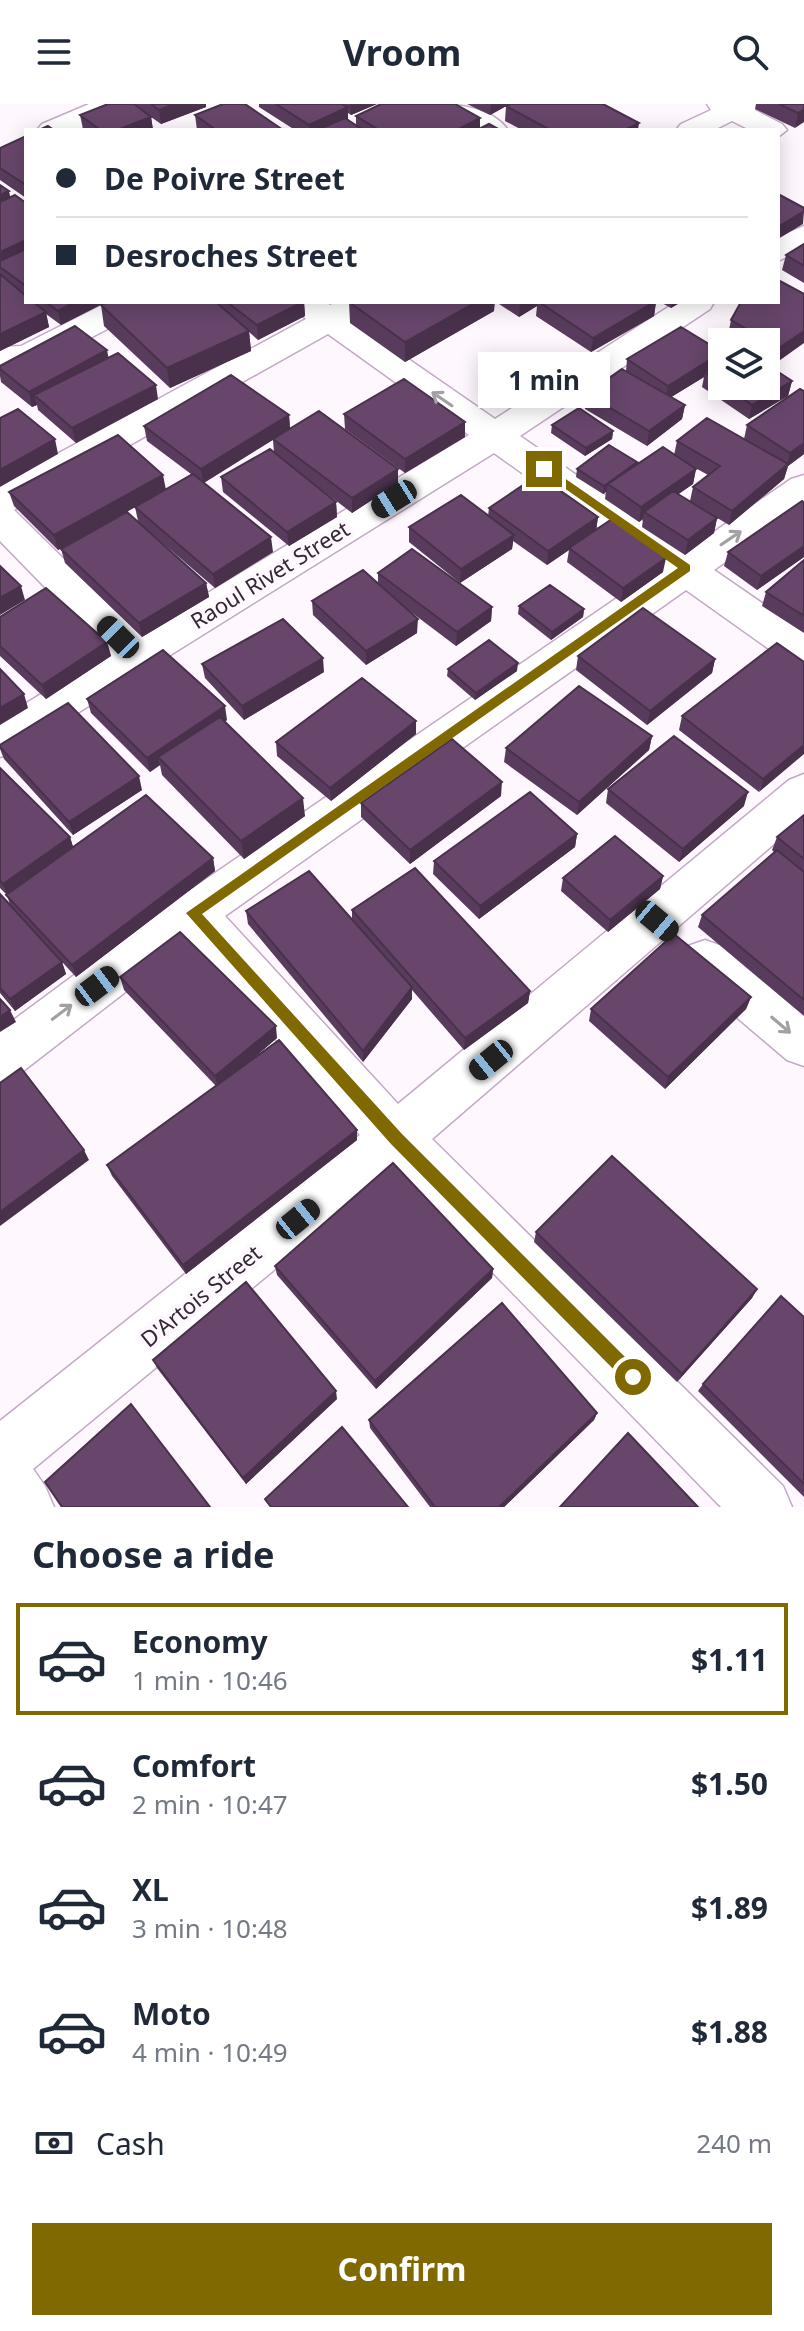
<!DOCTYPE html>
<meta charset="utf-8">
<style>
body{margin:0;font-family:"Noto Sans",sans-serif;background:#f2f2f3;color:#1f2937;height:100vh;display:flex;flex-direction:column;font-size:30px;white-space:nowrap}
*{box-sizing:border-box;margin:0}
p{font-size:26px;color:#747a83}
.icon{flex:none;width:44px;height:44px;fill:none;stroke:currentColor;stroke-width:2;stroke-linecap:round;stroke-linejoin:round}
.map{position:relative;height:1403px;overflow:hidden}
.details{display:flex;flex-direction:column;background:#fff;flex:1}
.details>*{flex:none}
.banner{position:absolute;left:24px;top:24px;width:756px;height:176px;border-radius:0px;box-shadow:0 4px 20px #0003;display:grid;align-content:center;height:176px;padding:0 32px;background:#fff}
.controls{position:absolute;left:708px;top:224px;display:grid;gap:16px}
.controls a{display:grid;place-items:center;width:72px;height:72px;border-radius:0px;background:#fff;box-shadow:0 4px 20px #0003;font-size:40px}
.end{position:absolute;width:36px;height:36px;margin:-18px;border:10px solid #806900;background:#fff;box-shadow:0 0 0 4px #fff}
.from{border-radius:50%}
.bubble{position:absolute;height:56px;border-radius:0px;background:#fff;box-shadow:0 4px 20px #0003;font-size:26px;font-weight:700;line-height:56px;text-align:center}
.car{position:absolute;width:24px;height:48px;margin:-24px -12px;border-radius:10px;box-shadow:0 0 6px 2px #0007;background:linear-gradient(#222 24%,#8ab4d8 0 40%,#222 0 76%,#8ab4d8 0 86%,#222 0)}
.banner b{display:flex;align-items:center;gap:28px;height:76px;font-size:30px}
.banner b+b{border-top:2px solid #e0e1e3}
.banner i{width:20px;height:20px;background:#1f2937}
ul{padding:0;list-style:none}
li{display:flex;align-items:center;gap:24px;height:112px;margin:0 16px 12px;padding:0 16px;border:4px solid transparent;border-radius:0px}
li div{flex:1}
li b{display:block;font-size:30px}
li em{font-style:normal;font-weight:700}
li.active{border-color:#806900}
li>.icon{width:72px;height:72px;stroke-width:1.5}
h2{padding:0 32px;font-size:36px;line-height:96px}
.pay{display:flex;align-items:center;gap:20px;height:88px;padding:0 32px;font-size:30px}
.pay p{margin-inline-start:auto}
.action{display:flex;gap:16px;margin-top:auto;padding:16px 32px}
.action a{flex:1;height:92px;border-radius:0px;background:#806900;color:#fff;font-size:32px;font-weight:700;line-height:92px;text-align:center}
header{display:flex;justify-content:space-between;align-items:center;height:104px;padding:0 32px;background:#fff;font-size:36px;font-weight:700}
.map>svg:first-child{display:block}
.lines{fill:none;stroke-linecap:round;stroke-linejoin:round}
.street-casing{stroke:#c3a9c6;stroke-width:3}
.street{fill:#fff;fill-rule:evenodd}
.wall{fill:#593c5d;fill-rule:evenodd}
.shaded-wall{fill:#49314c}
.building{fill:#68466c;stroke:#49314c;stroke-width:2}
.oneway{stroke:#a39fa4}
.route{fill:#806900}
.labels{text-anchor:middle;stroke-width:8;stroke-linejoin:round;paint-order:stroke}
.street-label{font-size:22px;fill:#332934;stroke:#fef8fe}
</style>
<header><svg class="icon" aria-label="menu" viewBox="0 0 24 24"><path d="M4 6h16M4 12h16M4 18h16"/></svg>Vroom<svg class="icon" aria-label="search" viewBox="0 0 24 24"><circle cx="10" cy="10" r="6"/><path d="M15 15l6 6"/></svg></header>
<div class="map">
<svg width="804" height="1403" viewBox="0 0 804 1403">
<rect width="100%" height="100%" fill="#fef8fe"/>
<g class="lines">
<defs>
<path id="street" d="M89,0H127L123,6L77,26H37L42,20Z
M429,0C455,0 491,2 508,26C481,26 446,25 429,0Z
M707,0H759L755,6L782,20L787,26L778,33V26H750L732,17L714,26H676L681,20L711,6Z
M804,122V145L778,157V133Z
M108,198H150L146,205L40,260L0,265V243L21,242Z
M288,198H326L330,201L336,198H377L373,205L352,216L495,315L676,198H714L710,205L520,332L686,447L791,375L804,371V402L714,466L804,528V564L790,560L686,486L225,812L398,1000L789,676L804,670V714L432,1035L783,1382L792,1403H721L394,1067L33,1365L45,1382L54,1403H0V1317L360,1031L190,838L18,971L0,978V926L177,795L658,466L494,349L15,648L0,653V615L109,549L0,437V381L306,215ZM328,230L469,331L140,530L14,406Z
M705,836L722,842L804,910V962L787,956L688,872L681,857L688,842Z"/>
</defs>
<use href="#street" class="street-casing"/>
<use href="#street" class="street"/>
</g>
<path class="wall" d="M135,0H206V3L161,20L151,13L153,26L83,25L80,11Z
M259,0H377L351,11L348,9V16L356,21V12L480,14V25L500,26H295L259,3Z
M467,0H510L490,11Z
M756,0H804L795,24L755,5Z
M506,2L638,26H522L505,17Z
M195,11L283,26H197Z
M26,32V94L0,76V44Z
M0,81L10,93L26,99V198H106L61,221L46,210L49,223L0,247Z
M804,140V179L782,166L786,151Z
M804,190L776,259L766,253V238H740L728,231L731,216Z
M108,198H304L305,212L258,236L249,228L251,247L170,284L104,222L101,201Z
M349,198L494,207L405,258L350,219Z
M496,198H656L654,212L591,248L536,212L537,202L519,213Z
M660,198H681L671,204Z
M722,248L720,259L722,258V282H766L792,277L788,292L749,315L702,283L704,273L671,293L685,301L682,315L647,342L585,305L587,290L626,267L627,255Z
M108,254L158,295L76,339L38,306L37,301L32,303L1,278L0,272V262Z
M804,287V350L788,362L784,375L729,421L709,409L717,414L714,429L685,451L642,423L643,415L639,418L605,395L606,388L603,390L576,373L577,365L636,361L674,351L677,337L744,335L747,321ZM690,361L708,371L693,383L690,397L678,390L693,380L696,365Z
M344,310L465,333L405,369L345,325Z
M289,311L290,325L398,379L352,409L287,359L336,398L337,413L289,442L223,388L221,373L274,349L273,336L204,379L273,448L215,484L145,424L206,479L209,493L142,533L65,459L61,445L138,417L135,403L137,402L58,446L14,402L9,388L166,385L191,370L147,337L144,322Z
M552,321L613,327L612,335L585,352L551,329Z
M804,399V453L757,486L724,462L728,448Z
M489,404L598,413L596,426L663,468L621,498L567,458L569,446L547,461L513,437L512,445L460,479L409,438V423L488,412Z
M804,456V529L762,502L766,488Z
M378,469L492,503L491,517L456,542L403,502L417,529L366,561L313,511L312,497L378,480Z
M519,502L584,505L583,513L551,536L518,510Z
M0,513L107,538L111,552L46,595L0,552Z
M578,552L715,555L712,569L647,621L576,566Z
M804,558L759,688L679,626L682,612Z
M202,560L324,568L244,616L205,574Z
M448,565L517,567L475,596L447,572Z
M87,595L227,616L224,618L305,712L244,755L162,671L160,661L150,668L91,609Z
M416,630L331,697L277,652L276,638Z
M652,632L649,646L577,711L504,658L506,644Z
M0,641L142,686L73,731L4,655L0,645Z
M0,664L70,733L73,743L213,754L215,767L76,873L39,833L62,858L66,870L15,907L0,889V790L10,801L7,791L0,784Z
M608,685L744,702L679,758L606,699Z
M501,692L410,760L361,713V699Z
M804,711V912L698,823L702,811L774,748L772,746L777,733Z
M577,730L575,743L479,815L433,770L434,757Z
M663,772L660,785L608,828L561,787L563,774Z
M352,806L530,887L528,899L464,946L412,886V895L363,958L248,820L246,807L352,816Z
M120,873L277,934L249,958L357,1026V1036L186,1170L112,1072L107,1061L216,982L124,886Z
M751,893L746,905L665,985L589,917L591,905Z
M536,1128L757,1185L752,1194L677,1278L534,1138Z
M275,1162L493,1165L492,1174L376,1285L277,1171Z
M804,1213V1393L698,1287L703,1280Z
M153,1256L337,1295L246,1380L157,1264Z
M597,1309L594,1316L504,1403H430L370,1324L369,1316Z"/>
<path class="shaded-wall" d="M174,0H206V3L161,20L159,6Z
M350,0H377L351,11Z
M491,0H510L490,11Z
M348,3V18L331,26H310L309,21Z
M804,6V18L795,24L798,9Z
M151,13L153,26H117Z
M480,14V26H457Z
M639,19L638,26H625Z
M9,87L12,102L0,107V91Z
M804,107L803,120L778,135V123Z
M26,136V152L0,163V148Z
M75,198H106L61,221L58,207Z
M303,198H304L305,212L258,236L257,221Z
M476,198H495L494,207L405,258V238Z
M520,198H538L537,202L519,213Z
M654,198H656L654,212L591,248L593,234Z
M672,198H681L671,204Z
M46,208L49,223L0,247V230Z
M249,227L251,247L170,284L167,264Z
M804,227V239L776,259L779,244Z
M107,246L110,261L34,291L37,301L32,303L29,288Z
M722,248L719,263L705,268L704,273L665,297L668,282Z
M792,277L788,292L749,315L752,301Z
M156,281L158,295L76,339L72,324Z
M685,301L682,315L647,342L649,327Z
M289,311L290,325L203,379L201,365Z
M465,318V333L405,369V355Z
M613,327L612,335L585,352L586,344Z
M55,335L58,350L0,383V366Z
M804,339V350L788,362L784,375L729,421L732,407L787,362L790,349Z
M637,358L636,365L608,380L606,388L603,390L604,382Z
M398,365V379L352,409V394Z
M696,365L693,380L649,411L644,408L643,415L639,418L641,403Z
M163,371L166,386L58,446L54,431Z
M336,398L337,413L289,442L287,428Z
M598,413L596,427L569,444V446L547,461L548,447Z
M717,414L714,429L685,451L688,436Z
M514,431L512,445L460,479L461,465Z
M271,433L273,448L215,484L213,470Z
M804,442V453L757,486L761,472Z
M666,454L663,468L621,498L623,484Z
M206,479L209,493L142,533L139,519Z
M21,482L25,496L0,511V494Z
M492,503L491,517L456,542L457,528Z
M584,505L583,513L551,536L552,528Z
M418,515L417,529L366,561V547Z
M107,538L111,552L46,595L42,581Z
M323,554L324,568L244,616L242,602Z
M715,555L712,569L647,621L650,607Z
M518,559L517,567L475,596L476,589Z
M24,590L28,604L0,621V604Z
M225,602L227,616L164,658L158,653L160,661L150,668L147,654Z
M416,617V630L331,697L330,684Z
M652,632L649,646L577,711L579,698Z
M804,641V650L759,688L763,675Z
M139,672L142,686L73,731L69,718Z
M502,678L501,692L410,760V746Z
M748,688L744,702L679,758L683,745Z
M303,694L305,712L244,755L241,737Z
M577,730L575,743L479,815L480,802Z
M70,733L74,746L8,792L3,780Z
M213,754L215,767L76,873L72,861Z
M663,772L660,785L608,828L610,816Z
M62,858L66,870L15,907L10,895Z
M412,883V895L363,958V947Z
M530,887L528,899L464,946L465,934Z
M751,893L746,905L665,985L668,973Z
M10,906L16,918L0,928V913Z
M276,922L277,934L218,984L215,972Z
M357,1026V1036L186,1170L183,1161Z
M84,1046L89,1056L0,1122V1108Z
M493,1165L492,1174L376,1285L375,1277Z
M757,1185L752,1194L677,1278L682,1270Z
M336,1287L337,1295L246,1380L243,1374Z
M597,1309L594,1316L504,1403H499Z"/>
<path class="building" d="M108,0H134L151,13L117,26H100L80,11Z
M151,0H174L159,6Z
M223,0H245L283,26H216L195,11Z
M276,0H342L348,3L309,21Z
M381,0H455L480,14L457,26H379L356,12Z
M511,0H603L639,19L625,26H550L506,2Z
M779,0H804V6L798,9Z
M345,14L363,26H317Z
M489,20L500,26H477Z
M48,22L54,26H39Z
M26,32V81L0,64V44Z
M0,81L9,87L0,91Z
M778,90L804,104V107L778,123Z
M15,91L26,99V136L0,148V98Z
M804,140V162L786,151Z
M26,145V182L0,163V157Z
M0,170L26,192V198H33L46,208L0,230Z
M778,176L804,190V227L779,244L731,216L741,198H778Z
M46,198H75L58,207Z
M108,198H216L249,227L167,264L101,201Z
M227,198H303L257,221Z
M349,198H476L405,238Z
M539,198H654L593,234Z
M75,222L107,246L29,288L0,265V262Z
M681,223L722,248L668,282L627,255Z
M118,249L156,281L72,324L34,291Z
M722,258V280L705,268Z
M766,260L792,277L752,301L725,282H766Z
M622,265L685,301L649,327L587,290Z
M231,271L289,311L201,365L144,322Z
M404,275L465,318L405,355L344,310Z
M800,285L804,287V339L790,349L747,321Z
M579,304L613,327L586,344L552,321Z
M18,305L55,335L0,366V314Z
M319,307L398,365L352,394L273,335Z
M707,314L788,360L732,407L693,383L720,362L677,337Z
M118,331L163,371L54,431L9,388Z
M609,341L637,358L604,382L577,365Z
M663,343L696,365L641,403L608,380Z
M270,345L336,398L287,428L221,373Z
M193,370L271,433L213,470L135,403Z
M538,371L598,413L548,447L489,404Z
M673,387L717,414L688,436L644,408Z
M461,391L514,431L461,465L409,423Z
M802,397L804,399V442L761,472L728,448Z
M127,408L206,479L139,519L61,445Z
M612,415L666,454L623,484L569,444Z
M412,445L492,503L457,528L378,469Z
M804,456V512L766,488Z
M0,462L21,482L0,494Z
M363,466L418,515L366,547L312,497Z
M550,481L584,505L552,528L519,502Z
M46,484L107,538L42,581L0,542V513Z
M643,504L715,555L650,607L578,552Z
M283,515L323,554L242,602L202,560Z
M489,536L518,559L476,589L448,565Z
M777,539L804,558V641L763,675L682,612Z
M163,546L225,602L147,654L87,595Z
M0,565L24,590L0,604Z
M362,574L416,617L330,684L276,638Z
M579,582L652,632L579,698L506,644Z
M68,599L139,672L69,718L0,643V641Z
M220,613L303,694L241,737L158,653Z
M674,632L748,688L683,745L608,685Z
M452,635L502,678L410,746L361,699Z
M0,664L70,733L3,780L0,776Z
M530,688L577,730L480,802L434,757Z
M146,691L213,754L72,861L6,791Z
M804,711V755L777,733Z
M615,732L663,772L610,816L563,774Z
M777,746L804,768V896L702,811Z
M415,764L530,887L465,934L352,806Z
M309,767L412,883L363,947L246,807Z
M0,790L62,858L10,895L0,884Z
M180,828L276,922L215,972L120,873Z
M674,830L751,893L668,973L591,905Z
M0,895L10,906L0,913Z
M279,936L357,1026L183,1161L107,1061Z
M21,964L84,1046L0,1108V979Z
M612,1052L757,1185L682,1270L536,1128Z
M393,1059L493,1165L375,1277L275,1162Z
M246,1178L336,1287L243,1374L153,1256Z
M781,1192L804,1213V1380L703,1280Z
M502,1199L597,1309L499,1403H435L369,1316Z
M131,1300L210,1403H62L45,1378Z
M342,1323L408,1403H271L265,1395Z
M628,1329L698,1403H560Z"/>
<defs><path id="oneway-shaft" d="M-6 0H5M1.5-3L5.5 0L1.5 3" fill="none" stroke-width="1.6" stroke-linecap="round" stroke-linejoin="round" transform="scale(2)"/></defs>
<g class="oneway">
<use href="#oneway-shaft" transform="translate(442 295) rotate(-146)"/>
<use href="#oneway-shaft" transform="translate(731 434) rotate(-34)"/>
<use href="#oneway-shaft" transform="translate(62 908) rotate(-37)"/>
<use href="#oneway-shaft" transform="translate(781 921) rotate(40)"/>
</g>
<path class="route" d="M540,362H547L690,461V467L202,810L402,1030L639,1267L641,1273L639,1279L633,1281L627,1279L391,1040L186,809L678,464L540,367Z"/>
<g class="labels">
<g class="street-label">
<text transform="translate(270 471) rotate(-32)" y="8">Raoul Rivet Street</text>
<text transform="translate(201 1192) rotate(-39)" y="8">D'Artois Street</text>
</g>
</g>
</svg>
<div class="controls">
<a><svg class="icon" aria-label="layers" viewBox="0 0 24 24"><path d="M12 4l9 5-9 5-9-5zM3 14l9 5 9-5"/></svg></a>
</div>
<i class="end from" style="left:633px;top:1273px"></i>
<i class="end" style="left:544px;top:365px"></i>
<div class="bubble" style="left:478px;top:248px;width:132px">1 min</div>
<i class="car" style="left:394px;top:395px;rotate:238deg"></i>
<i class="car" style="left:118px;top:533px;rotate:315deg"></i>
<i class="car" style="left:657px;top:817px;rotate:130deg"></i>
<i class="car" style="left:97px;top:882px;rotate:53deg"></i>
<i class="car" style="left:491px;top:956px;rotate:231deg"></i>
<i class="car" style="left:298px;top:1115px;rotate:51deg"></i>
<div class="banner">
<b><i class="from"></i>De Poivre Street</b>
<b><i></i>Desroches Street</b>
</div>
</div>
<section class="details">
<h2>Choose a ride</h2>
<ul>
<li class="active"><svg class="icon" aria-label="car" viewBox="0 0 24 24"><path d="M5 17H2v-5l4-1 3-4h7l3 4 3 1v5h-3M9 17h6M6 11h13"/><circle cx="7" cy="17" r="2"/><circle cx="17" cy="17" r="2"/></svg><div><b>Economy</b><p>1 min · 10:46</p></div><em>$1.11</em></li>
<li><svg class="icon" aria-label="car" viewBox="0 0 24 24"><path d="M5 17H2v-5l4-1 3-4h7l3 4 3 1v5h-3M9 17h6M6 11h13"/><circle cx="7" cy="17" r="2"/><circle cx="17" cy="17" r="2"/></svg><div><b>Comfort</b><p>2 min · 10:47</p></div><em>$1.50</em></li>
<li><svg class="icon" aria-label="car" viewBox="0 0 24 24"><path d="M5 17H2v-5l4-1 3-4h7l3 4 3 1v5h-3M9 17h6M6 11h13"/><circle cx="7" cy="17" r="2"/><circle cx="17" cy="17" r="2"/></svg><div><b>XL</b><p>3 min · 10:48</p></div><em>$1.89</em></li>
<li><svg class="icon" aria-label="car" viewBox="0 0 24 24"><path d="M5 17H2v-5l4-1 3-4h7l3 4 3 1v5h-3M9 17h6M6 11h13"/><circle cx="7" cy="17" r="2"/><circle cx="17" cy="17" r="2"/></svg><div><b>Moto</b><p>4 min · 10:49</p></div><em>$1.88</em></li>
</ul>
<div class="pay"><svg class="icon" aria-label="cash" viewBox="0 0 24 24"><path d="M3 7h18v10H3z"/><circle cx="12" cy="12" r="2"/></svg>Cash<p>240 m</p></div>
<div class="action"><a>Confirm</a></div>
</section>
